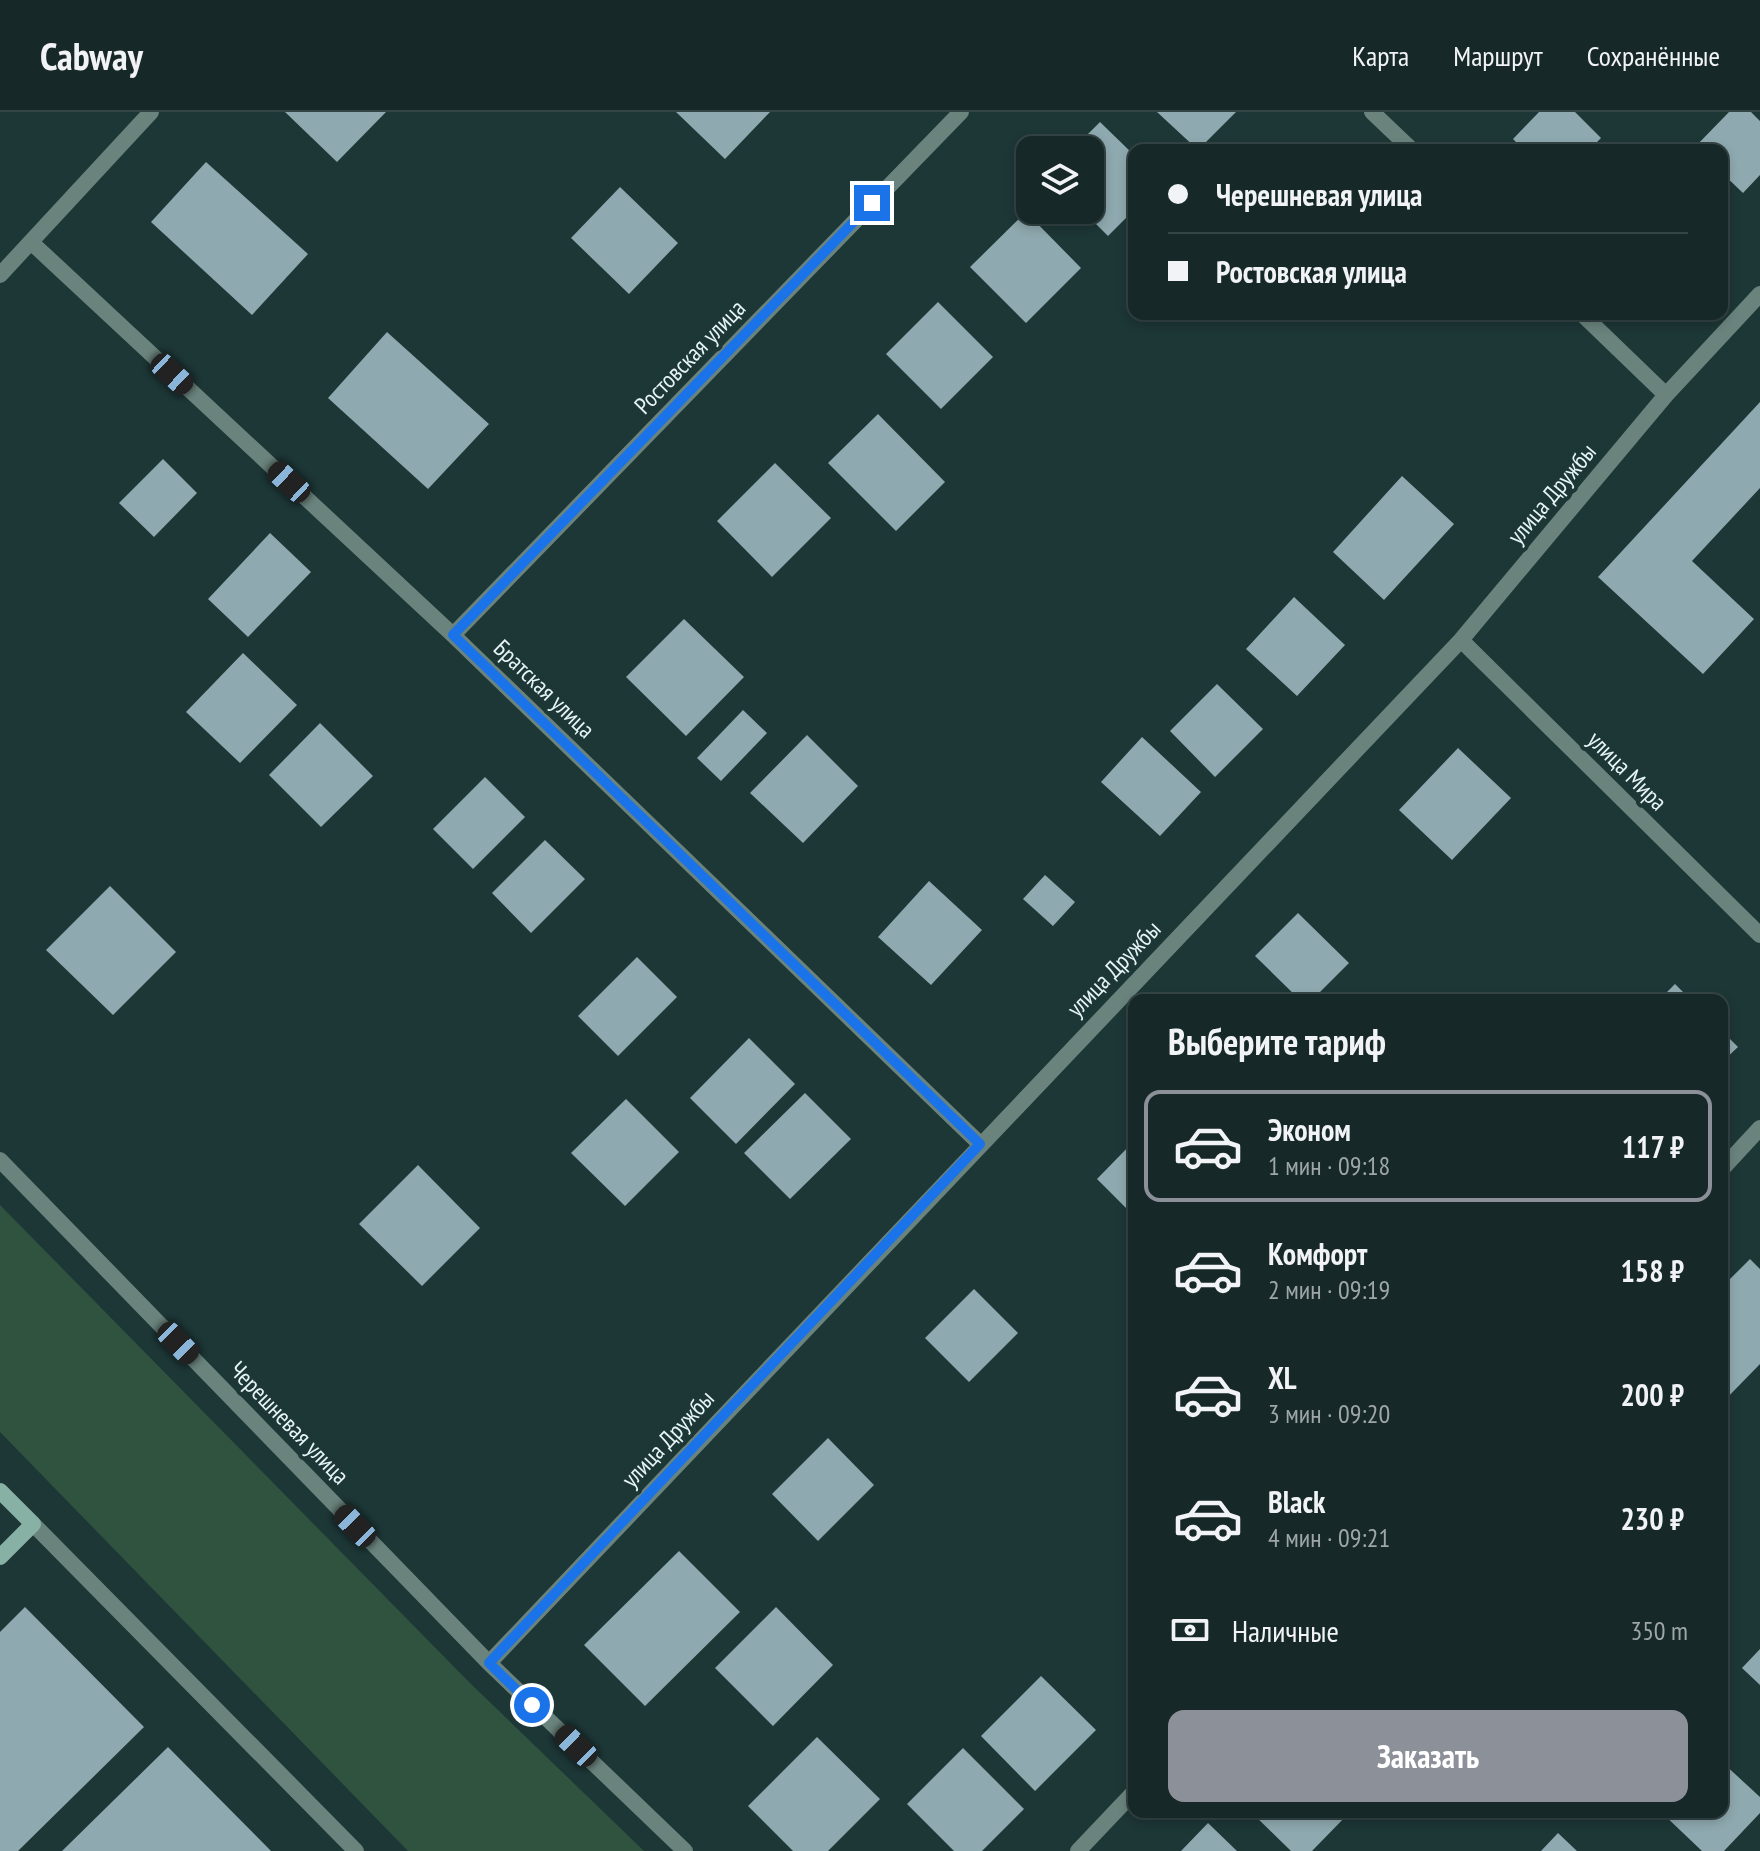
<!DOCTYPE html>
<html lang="ru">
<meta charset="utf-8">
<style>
body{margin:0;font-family:"PT Sans Narrow",sans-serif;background:#233434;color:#f1f3f6;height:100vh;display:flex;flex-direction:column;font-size:30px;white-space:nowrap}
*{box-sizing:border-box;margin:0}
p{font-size:26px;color:#9ea6a8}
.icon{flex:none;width:44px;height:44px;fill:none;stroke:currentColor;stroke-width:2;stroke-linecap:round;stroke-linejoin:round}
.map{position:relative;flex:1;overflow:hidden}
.side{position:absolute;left:1128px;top:882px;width:600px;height:824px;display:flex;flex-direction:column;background:#162828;border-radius:16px;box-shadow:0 4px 12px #0003,0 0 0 2px #354445}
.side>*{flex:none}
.banner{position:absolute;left:1128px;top:32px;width:600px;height:176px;border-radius:16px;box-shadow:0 4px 12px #0003,0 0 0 2px #354445;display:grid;align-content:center;height:176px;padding:0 40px;background:#162828}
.fabs{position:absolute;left:1016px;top:24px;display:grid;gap:16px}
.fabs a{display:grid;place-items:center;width:88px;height:88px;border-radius:16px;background:#162828;box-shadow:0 4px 12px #0003,0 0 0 2px #354445;font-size:40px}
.end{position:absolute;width:36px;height:36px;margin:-18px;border:10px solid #1a73e8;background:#fff;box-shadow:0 0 0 4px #fff}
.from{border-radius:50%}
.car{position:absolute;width:24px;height:48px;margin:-24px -12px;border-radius:10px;box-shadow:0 0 6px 2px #0007;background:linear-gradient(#222 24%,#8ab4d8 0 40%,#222 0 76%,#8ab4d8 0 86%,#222 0)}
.banner b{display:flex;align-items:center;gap:28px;height:76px;font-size:30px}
.banner b+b{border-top:2px solid #354445}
.banner i{width:20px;height:20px;background:#f1f3f6}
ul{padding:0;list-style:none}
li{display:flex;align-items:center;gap:24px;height:112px;margin:0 16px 12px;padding:0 24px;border:4px solid transparent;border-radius:16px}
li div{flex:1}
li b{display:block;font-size:30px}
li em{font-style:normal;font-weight:600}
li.selected{border-color:#8c9099}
li>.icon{width:72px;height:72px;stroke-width:1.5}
h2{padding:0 40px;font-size:36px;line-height:96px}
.pay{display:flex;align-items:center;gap:20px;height:88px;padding:0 40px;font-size:30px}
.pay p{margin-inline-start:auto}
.action{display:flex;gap:16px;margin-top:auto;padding:16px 40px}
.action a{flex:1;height:92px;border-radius:16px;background:#8c9099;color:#fff;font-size:32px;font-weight:600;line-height:92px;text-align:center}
header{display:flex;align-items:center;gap:48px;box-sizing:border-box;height:112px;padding:0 40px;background:#162828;border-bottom:2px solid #354445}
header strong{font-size:38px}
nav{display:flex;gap:44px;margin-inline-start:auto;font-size:28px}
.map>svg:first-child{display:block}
.green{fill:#2f533f}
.building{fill:#8ea9af}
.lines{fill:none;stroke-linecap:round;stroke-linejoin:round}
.street{stroke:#6a837c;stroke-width:16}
.secondary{stroke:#88b1a6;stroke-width:16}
.route{stroke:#1a73e8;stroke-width:10}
.labels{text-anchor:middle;stroke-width:8;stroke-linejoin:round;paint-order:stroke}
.street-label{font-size:24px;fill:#e6f5f5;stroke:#1d3636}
</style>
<header>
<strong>Cabway</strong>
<nav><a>Карта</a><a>Маршрут</a><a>Сохранённые</a></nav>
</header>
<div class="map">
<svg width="1760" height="1739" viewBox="0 0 1760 1739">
<rect width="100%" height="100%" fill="#1d3636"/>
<path class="green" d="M0,1093L469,1570L644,1739H408L0,1320Z"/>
<path class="building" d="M285,0H386L337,50Z
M676,0H770L725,47Z
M1157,0H1236L1198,38Z
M1539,0H1575L1601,26L1589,38H1524L1513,27Z
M1729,0H1751L1760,9V63L1743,81L1722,61V38L1695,35Z
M1100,10L1134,43V98L1108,124L1082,98H1090V38H1072Z
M206,50L308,142L252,203L151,110Z
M620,75L678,131L629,182L571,126Z
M1026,100L1081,156L1026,211L970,155Z
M938,190L993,245L941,297L886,242Z
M387,220L489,312L428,377L328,286Z
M1760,290V376L1692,449L1754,507L1703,562L1598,465Z
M878,302L945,370L896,419L828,351Z
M163,347L197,381L154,425L119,391Z
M775,351L831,406L772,465L717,409Z
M1402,364L1454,412L1384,488L1333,440Z
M270,421L311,460L248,525L208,487Z
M1294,485L1345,533L1297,584L1246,537Z
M684,507L744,565L686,624L626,565Z
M243,541L297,593L240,651L186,600Z
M1217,572L1263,617L1215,665L1170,619Z
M743,598L767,621L721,669L697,646Z
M320,611L373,664L321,715L269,663Z
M807,623L858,674L803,731L750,681Z
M1142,625L1201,680L1160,724L1101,670Z
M1458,636L1511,686L1452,748L1399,698Z
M485,665L525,705L473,757L433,717Z
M545,728L585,767L531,821L492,781Z
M1045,763L1075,790L1053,814L1023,787Z
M929,769L982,818L931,873L878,825Z
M110,774L176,840L113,903L46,838Z
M1298,801L1349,851L1312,888H1300L1255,844Z
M637,845L677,885L618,944L578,904Z
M1675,872L1691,888H1659Z
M1722,919L1738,935L1722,950Z
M749,926L795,972L736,1032L690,986Z
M805,981L851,1027L790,1087L744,1041Z
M626,987L679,1040L625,1094L571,1041Z
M1134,1029V1104L1097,1067Z
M418,1053L480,1116L422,1174L359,1112Z
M1750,1147L1760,1157V1252L1722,1291V1175Z
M974,1177L1018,1221L969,1270L925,1226Z
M828,1326L874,1373L818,1429L772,1382Z
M679,1439L740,1500L645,1594L584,1533Z
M25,1495L144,1615L18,1739H0V1520Z
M776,1495L833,1553L773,1614L715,1556Z
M1760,1537V1573L1742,1556Z
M1041,1564L1096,1618L1035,1679L981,1624Z
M817,1625L880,1687L828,1739H793L748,1694Z
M168,1635L271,1739H62Z
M963,1636L1024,1697L982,1739H954L907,1692Z
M1722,1650L1760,1685V1701L1724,1739H1702L1661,1700H1722Z
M1251,1700H1350L1312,1739H1291Z
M1208,1711L1237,1739H1181Z
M1558,1721L1577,1739H1541Z"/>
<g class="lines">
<path class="street" d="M1372,0L1412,38
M32,131L453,523L980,1032
M0,163L151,0
M1582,202L1666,283
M453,523L961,0
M1461,528L1760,823
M0,1048L489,1551L685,1739
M1722,1057L1760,1016
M33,1412L356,1739
M489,1551L1461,528L1666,283L1760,182
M1078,1739L1134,1680"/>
<path class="secondary" d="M0,1379L33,1412L0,1445"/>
</g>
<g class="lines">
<path class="route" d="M532,1593L489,1551L980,1032L453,523L872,91"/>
</g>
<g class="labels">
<g class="street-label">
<text transform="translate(690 245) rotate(-46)" y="8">Ростовская улица</text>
<text transform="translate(1552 382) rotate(-50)" y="8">улица Дружбы</text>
<text transform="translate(544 577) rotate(44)" y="8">Братская улица</text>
<text transform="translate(1627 659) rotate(45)" y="8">улица Мира</text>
<text transform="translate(1114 857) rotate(-46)" y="8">улица Дружбы</text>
<text transform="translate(289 1311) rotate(46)" y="8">Черешневая улица</text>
<text transform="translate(668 1327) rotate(-47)" y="8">улица Дружбы</text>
</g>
</g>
</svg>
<div class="fabs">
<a><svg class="icon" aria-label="layers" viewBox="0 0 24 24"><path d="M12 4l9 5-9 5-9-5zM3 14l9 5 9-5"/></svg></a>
</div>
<i class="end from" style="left:532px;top:1593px"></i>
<i class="end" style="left:872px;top:91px"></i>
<i class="car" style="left:172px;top:262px;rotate:133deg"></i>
<i class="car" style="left:289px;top:370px;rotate:313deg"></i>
<i class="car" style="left:178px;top:1231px;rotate:136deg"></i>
<i class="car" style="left:355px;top:1414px;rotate:316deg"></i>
<i class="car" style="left:576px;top:1634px;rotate:314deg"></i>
<div class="banner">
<b><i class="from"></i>Черешневая улица</b>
<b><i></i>Ростовская улица</b>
</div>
<section class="side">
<h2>Выберите тариф</h2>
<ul>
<li class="selected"><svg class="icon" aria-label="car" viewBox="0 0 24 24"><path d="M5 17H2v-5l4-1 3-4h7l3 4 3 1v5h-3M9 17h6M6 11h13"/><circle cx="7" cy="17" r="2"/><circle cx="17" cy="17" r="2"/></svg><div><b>Эконом</b><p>1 мин · 09:18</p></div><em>117 ₽</em></li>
<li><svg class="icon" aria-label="car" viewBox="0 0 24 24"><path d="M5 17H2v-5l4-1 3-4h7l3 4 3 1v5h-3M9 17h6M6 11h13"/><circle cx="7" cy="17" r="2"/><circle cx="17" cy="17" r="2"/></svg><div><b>Комфорт</b><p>2 мин · 09:19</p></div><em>158 ₽</em></li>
<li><svg class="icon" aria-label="car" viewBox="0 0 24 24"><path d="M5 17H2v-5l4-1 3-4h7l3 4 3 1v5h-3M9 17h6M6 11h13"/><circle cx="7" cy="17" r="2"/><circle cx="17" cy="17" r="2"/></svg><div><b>XL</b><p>3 мин · 09:20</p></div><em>200 ₽</em></li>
<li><svg class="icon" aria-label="car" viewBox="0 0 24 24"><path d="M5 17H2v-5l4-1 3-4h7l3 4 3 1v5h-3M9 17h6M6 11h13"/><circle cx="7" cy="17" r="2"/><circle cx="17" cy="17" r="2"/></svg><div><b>Black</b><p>4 мин · 09:21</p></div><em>230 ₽</em></li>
</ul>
<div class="pay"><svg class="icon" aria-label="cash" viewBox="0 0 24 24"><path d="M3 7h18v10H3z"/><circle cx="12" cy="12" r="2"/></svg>Наличные<p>350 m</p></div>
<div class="action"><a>Заказать</a></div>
</section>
</div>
